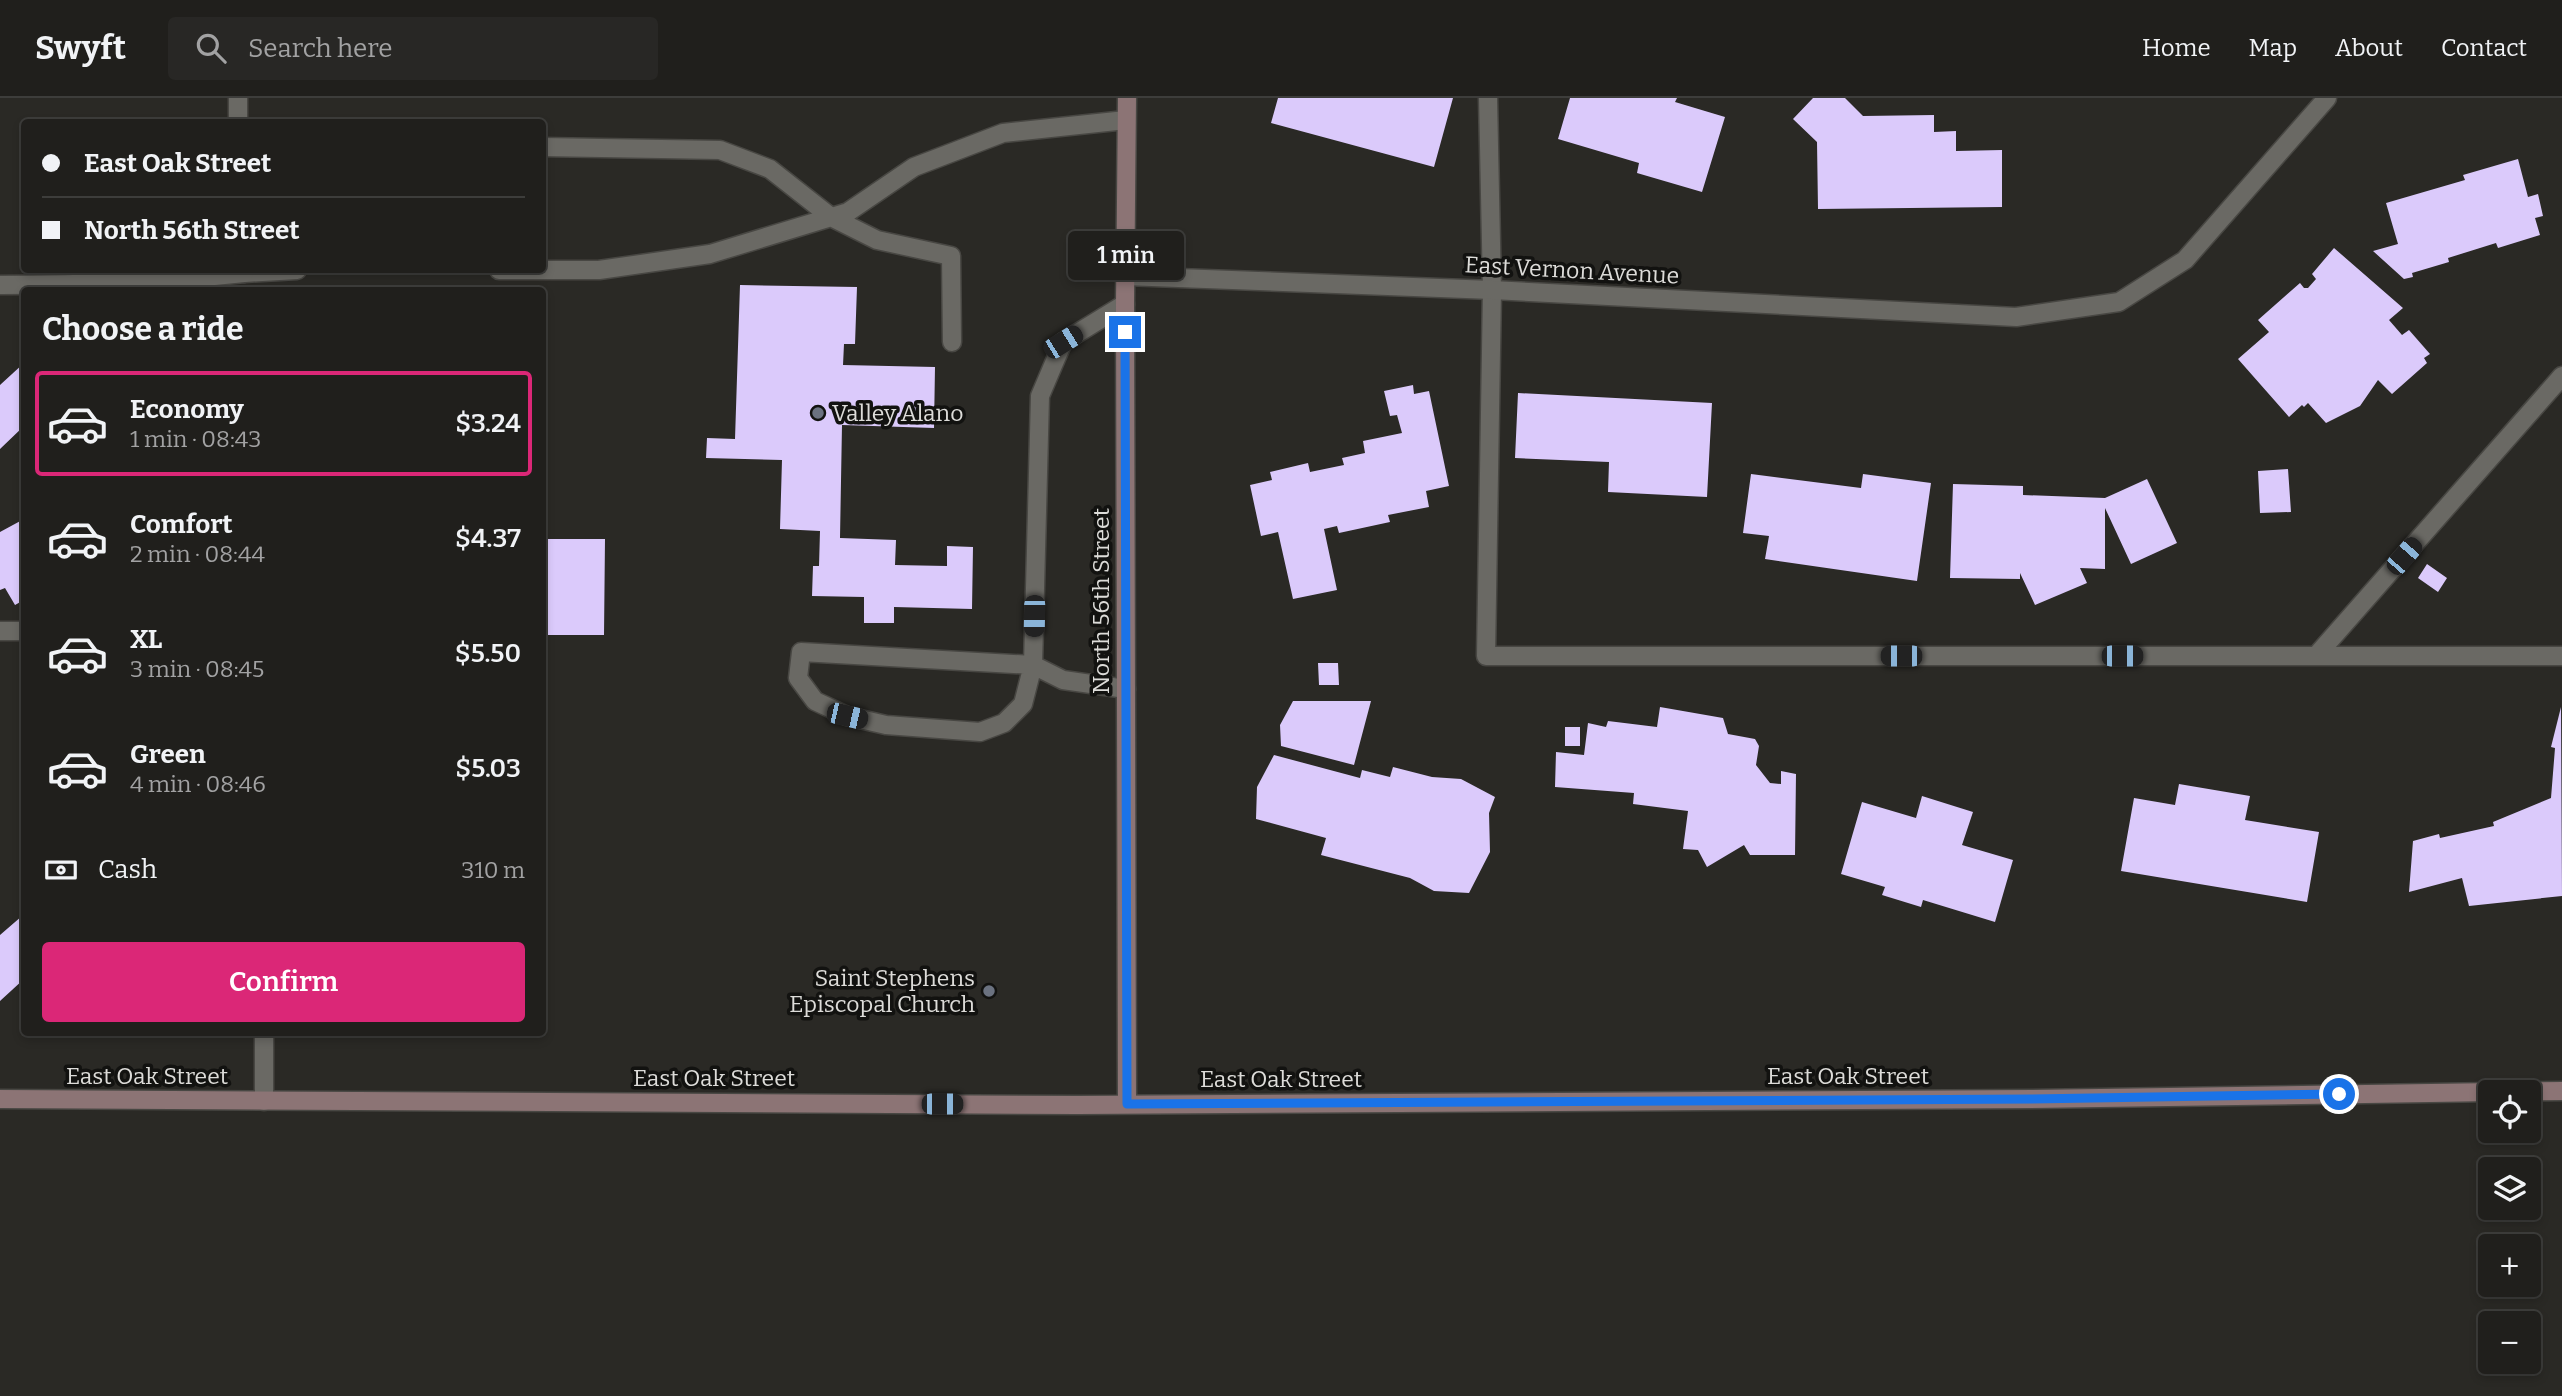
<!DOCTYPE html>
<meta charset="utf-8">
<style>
body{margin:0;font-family:Bitter,serif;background:#282725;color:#f1f3f6;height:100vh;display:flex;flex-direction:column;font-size:26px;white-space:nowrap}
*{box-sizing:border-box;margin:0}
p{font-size:23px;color:#a2a2a3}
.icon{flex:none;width:38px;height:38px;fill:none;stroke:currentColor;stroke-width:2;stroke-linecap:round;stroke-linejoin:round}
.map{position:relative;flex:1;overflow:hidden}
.panel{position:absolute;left:21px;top:189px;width:525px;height:749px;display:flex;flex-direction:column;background:#201f1c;border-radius:7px;box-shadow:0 4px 10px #0003,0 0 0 2px #3d3d3b}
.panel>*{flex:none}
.hud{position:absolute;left:21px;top:21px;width:525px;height:154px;border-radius:7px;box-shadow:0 4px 10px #0003,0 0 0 2px #3d3d3b;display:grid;align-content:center;height:154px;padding:0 21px;background:#201f1c}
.buttons{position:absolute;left:2478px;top:982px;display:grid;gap:14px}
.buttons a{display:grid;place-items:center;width:63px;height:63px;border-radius:7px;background:#201f1c;box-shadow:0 4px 10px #0003,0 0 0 2px #3d3d3b;font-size:35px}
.end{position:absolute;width:32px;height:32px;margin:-16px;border:9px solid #1a73e8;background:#fff;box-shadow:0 0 0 4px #fff}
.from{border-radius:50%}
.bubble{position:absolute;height:49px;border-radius:7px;background:#201f1c;box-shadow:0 4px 10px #0003,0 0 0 2px #3d3d3b;font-size:23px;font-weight:600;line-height:49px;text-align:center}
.car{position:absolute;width:21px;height:42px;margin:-21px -10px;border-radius:9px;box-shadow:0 0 5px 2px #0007;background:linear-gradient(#222 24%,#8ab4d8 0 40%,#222 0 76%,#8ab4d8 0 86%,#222 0)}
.hud b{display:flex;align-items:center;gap:24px;height:66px;font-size:26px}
.hud b+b{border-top:2px solid #3d3d3b}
.hud i{width:18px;height:18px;background:#f1f3f6}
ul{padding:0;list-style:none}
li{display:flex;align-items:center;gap:21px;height:105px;margin:0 14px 10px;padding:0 7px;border:4px solid transparent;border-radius:7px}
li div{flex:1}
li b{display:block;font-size:26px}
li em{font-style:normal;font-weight:600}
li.selected{border-color:#db2777}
li>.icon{width:63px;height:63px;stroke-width:1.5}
h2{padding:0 21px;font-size:32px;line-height:84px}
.pay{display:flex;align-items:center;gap:18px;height:77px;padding:0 21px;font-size:26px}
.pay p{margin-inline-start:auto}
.cta{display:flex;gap:14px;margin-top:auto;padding:14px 21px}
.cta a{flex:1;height:80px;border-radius:7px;background:#db2777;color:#fff;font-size:28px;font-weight:600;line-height:80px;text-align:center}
header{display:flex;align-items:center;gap:42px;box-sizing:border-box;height:98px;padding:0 35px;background:#201f1c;border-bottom:2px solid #3d3d3b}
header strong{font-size:33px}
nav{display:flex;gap:38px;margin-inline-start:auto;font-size:24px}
.search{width:490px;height:63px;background:#282725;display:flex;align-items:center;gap:18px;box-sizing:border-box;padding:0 24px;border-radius:7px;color:#a2a2a3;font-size:26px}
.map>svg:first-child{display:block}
.building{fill:#dbcafb}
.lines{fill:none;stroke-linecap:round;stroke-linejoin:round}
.lane-casing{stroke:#484743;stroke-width:21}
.street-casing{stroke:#484743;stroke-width:21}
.secondary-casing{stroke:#484743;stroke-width:21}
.lane{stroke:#6a6964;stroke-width:18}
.street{stroke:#6a6964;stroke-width:18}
.secondary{stroke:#8c7475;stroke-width:18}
.route{stroke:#1a73e8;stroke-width:9}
.worship-dot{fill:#6b7280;stroke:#121210;stroke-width:2.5}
.labels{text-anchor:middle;stroke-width:7;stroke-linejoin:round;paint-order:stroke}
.street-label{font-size:23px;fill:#dddcd9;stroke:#121210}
.poi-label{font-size:23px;fill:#dddcd9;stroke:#121210;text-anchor:start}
</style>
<header>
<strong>Swyft</strong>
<div class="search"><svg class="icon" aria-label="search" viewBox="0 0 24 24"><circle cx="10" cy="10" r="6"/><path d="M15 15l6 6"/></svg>Search here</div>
<nav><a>Home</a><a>Map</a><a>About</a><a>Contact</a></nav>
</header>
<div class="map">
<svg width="2562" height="1298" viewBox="0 0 2562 1298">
<rect width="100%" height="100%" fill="#2a2925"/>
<path class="building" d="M1278,0H1453L1434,69L1271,25Z
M1570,0H1677L1675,4L1725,19L1702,94L1637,75L1639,65L1558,41Z
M1813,0H1845L1863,18L1934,17V34L1956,33V53L2002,52V109L1818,111L1817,44L1793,21Z
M2518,61L2528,99L2538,96L2543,118L2535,120L2540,137L2498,150L2496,145L2448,160L2449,164L2412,175L2413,179L2404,181L2373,153L2398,146L2386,105L2465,82L2463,77Z
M2334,150L2403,210L2389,222L2402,237L2409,232L2430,256L2424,260L2427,265L2392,296L2378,282L2360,308L2326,325L2308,305L2304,309L2302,307L2289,319L2238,261L2269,234L2258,222L2300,185L2304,190H2308L2316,181L2312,176Z
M740,187L857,189L855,246H844L843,267L935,269L934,330L842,327L840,440L896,442L895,467L947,468V448L973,449L972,511L894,509V525H864V499L812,498L813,468H819L820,433L780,431L782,362L706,360L707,340L735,341Z
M24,265V328L0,351V287Z
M1413,287L1414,296L1429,293L1449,388L1426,393L1429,409L1388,417L1390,424L1339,435L1337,428L1324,431L1337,492L1293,501L1278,434L1261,438L1250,387L1272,382L1270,374L1308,365L1310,374L1344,367L1342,360L1365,355L1363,343L1402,335L1397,317L1390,318L1384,293Z
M1518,295L1712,305L1707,399L1608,394L1609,364L1515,360Z
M2288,371L2291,414L2260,415L2258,373Z
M1751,376L1861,390L1863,376L1931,385L1917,483L1765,461L1769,438L1743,435Z
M2147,381L2177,445L2131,466L2105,410V471L2080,470L2087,485L2035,507L2020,475V481L1950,480L1953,386L2023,388V397L2105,400Z
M24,421V502L15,507L5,490L0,492V434Z
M542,441H605L604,537H542Z
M2427,466L2447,480L2438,494L2418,480Z
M1318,565H1338L1339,587H1319Z
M1293,603H1371L1354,667L1281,648L1280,627Z
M1660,609L1723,620L1728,636L1755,641L1759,648L1756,667L1770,685L1781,686V673L1796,676L1795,757H1750L1744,747L1707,769L1698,752L1683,751L1688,713L1633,706L1634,695L1555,689L1556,654L1584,657L1588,625L1606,629L1608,623L1657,629Z
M2561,609L2562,798L2469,808L2462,780L2409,794L2413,743L2439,736L2440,740L2494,728L2493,724L2551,700L2555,650L2551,649Z
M1565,629H1580V648H1565Z
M1274,657L1360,680L1362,672L1390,679L1393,669L1432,679L1461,681L1495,699L1489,715L1490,754L1469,795L1434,793L1410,780L1321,757L1326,740L1256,721L1257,689Z
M2179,686L2250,698L2245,722L2319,734L2307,804L2121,773L2134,700L2175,707Z
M1922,698L1973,714L1962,747L2013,762L1995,824L1923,802L1921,809L1882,797L1885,789L1841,776L1862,704L1916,720Z
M22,818L24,819V881L0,903V837Z"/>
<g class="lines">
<defs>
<path id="lane" d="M1488,0L1492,192L1486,558H2562
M542,49L720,52L770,71L831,119L877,142L951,158L952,244
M499,172H599L710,156L848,114L914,69L1003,35L1126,22
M244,175L297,172
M1125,206L1063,244L1040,298L1033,567L1063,582L1126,591
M0,533H24
M801,554L1033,567L1023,606L1004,625L980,634L886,627L847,618L815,603L798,580Z
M2316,558L2562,278"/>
<path id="street" d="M238,0V24
M1125,178L1492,192L2016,219L2119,204L2185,162L2327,0
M0,187C82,187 162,184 244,175
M264,1003V934"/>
<path id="secondary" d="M1127,0L1125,206L1127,1006
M0,1001L1078,1007L2032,1001L2562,993"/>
</defs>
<use href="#lane" class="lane-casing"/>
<use href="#street" class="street-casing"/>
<use href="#secondary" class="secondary-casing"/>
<use href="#lane" class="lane"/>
<use href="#street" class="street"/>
<use href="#secondary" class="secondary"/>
</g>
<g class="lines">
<path class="route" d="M1125,234L1127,1006L2032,1001L2339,996"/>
</g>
<g class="worship-dot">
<circle cx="818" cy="315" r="7"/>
<circle cx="989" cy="893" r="7"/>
</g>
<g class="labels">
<g class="street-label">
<text transform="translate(1572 172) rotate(3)" y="8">East Vernon Avenue</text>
<text transform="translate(1101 503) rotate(-90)" y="8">North 56th Street</text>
<text x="147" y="986">East Oak Street</text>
<text x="1848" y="986">East Oak Street</text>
<text x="714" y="988">East Oak Street</text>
<text x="1281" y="989">East Oak Street</text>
</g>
<g class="poi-label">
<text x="832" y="323">Valley Alano</text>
<text x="975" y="888" text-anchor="end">Saint Stephens<tspan x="975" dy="26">Episcopal Church</tspan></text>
</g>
</g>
</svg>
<div class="buttons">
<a><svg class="icon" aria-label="locate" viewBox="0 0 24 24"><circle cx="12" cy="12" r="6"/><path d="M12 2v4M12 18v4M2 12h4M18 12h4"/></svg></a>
<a><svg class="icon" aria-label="layers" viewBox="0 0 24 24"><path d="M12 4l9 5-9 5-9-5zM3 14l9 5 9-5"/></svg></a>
<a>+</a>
<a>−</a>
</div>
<i class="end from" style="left:2339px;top:996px"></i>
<i class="end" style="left:1125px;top:234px"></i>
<div class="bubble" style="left:1068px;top:133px;width:116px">1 min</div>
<i class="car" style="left:1063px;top:244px;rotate:58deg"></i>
<i class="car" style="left:2404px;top:458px;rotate:41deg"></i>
<i class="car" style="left:1034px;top:518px;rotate:181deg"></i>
<i class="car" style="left:1901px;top:558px;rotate:270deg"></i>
<i class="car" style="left:2122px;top:558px;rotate:90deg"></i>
<i class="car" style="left:847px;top:618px;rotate:103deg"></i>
<i class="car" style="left:942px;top:1006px;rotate:90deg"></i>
<div class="hud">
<b><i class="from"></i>East Oak Street</b>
<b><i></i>North 56th Street</b>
</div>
<section class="panel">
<h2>Choose a ride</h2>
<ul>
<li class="selected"><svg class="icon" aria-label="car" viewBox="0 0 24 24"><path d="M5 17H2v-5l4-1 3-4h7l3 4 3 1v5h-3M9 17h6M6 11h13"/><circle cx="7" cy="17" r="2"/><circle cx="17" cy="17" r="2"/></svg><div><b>Economy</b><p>1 min · 08:43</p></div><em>$3.24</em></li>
<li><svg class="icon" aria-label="car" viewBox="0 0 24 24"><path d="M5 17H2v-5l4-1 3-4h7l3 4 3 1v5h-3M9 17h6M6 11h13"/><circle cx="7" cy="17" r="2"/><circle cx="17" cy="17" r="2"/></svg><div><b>Comfort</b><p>2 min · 08:44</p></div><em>$4.37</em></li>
<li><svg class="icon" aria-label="car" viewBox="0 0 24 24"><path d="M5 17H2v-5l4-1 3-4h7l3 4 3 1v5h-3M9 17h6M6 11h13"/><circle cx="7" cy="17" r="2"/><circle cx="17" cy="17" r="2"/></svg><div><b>XL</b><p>3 min · 08:45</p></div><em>$5.50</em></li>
<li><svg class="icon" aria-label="car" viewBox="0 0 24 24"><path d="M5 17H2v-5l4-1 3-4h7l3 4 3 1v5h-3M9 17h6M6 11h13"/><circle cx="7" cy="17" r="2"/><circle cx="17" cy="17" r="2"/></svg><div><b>Green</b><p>4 min · 08:46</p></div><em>$5.03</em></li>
</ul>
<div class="pay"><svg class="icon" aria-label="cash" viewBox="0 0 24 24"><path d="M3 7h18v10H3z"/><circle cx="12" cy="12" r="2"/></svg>Cash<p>310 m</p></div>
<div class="cta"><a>Confirm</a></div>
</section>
</div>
